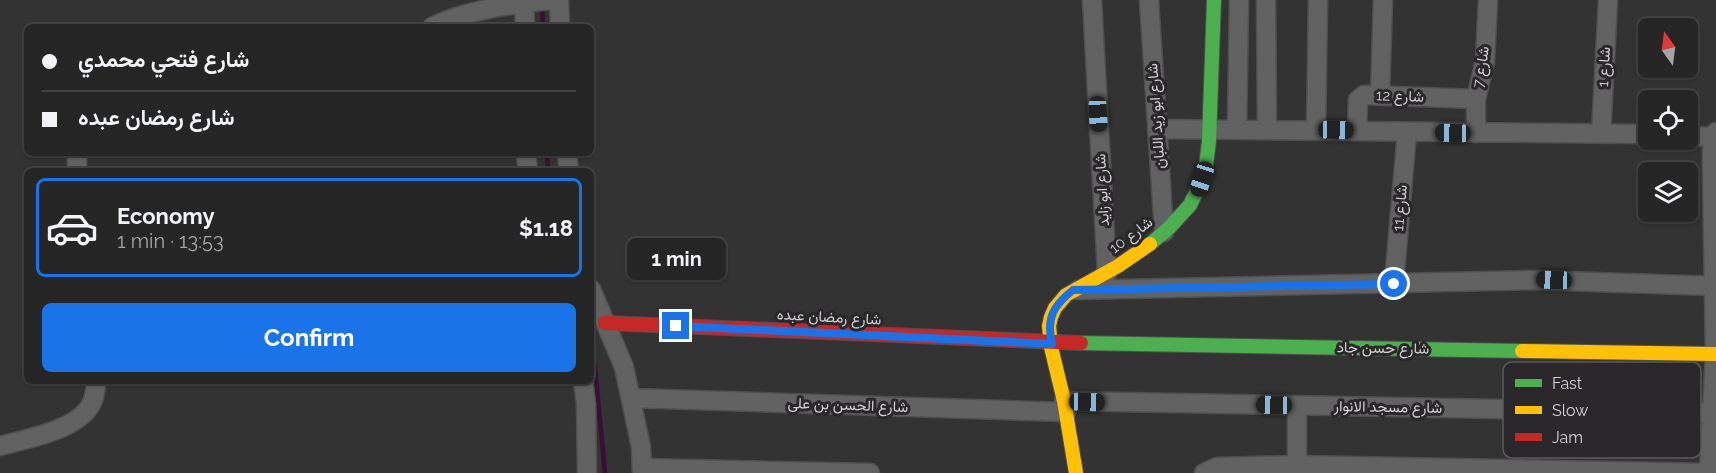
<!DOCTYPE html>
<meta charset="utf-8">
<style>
body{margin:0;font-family:Raleway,Vazirmatn,sans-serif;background:#2e2e2e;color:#f1f3f6;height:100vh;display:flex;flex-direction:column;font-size:22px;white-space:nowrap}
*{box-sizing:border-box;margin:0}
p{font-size:20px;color:#a4a5a7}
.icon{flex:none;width:33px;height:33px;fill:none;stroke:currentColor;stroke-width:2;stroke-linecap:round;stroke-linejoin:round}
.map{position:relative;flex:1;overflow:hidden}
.panel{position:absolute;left:24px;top:168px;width:570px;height:216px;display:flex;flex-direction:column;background:#262626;border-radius:9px;box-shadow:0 2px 4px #0004,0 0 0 2px #424343}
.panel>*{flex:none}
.banner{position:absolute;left:24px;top:24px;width:570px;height:132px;border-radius:9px;box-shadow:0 2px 4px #0004,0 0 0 2px #424343;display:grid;align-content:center;height:132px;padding:0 18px;background:#262626}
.needle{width:39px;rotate:346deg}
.buttons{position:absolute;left:1638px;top:18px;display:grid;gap:12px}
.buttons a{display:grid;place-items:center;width:60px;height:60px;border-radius:9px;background:#262626;box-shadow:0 2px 4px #0004,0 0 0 2px #424343;font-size:30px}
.end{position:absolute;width:27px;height:27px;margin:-14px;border:8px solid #1a73e8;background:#fff;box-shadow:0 0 0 3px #fff}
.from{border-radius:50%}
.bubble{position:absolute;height:42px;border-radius:9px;background:#262626;box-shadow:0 2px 4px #0004,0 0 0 2px #424343;font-size:20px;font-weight:700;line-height:42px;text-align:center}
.car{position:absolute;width:18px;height:36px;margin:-18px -9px;border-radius:8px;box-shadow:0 0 4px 2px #0007;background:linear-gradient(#222 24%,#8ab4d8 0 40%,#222 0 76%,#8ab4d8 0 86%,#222 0)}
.banner b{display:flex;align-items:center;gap:21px;height:57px;font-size:22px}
.banner b+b{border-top:2px solid #424343}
.banner i{width:15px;height:15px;background:#f1f3f6}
ul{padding:10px 0 0;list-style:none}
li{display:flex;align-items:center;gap:18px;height:99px;margin:0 12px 9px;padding:0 6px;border:3px solid transparent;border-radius:9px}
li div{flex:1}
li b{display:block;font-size:22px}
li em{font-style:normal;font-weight:700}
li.selected{border-color:#1a73e8}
li>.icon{width:54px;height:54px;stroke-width:1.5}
.primary-button{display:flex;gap:12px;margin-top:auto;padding:12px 18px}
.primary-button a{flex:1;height:69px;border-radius:9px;background:#1a73e8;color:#fff;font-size:24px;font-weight:700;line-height:69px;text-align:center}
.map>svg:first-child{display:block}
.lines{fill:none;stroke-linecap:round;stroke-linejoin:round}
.stream{stroke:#3c0d38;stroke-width:4.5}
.street-casing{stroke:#4f4f4f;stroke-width:21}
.fast-casing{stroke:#4f4f4f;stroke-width:16}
.slow-casing{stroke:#4f4f4f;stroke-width:16}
.jam-casing{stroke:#4f4f4f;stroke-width:16}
.street{stroke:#636263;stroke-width:18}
.fast{stroke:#4caf50;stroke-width:14}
.slow{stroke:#ffc107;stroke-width:14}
.jam{stroke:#c62828;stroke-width:14}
.route{stroke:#1a73e8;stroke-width:8}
.labels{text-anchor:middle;stroke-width:6;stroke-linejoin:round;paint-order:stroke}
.street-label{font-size:15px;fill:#d2d0d2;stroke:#2a282a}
.key{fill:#2a282a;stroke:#5c5a5c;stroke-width:1.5}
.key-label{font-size:16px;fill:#d2d0d2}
</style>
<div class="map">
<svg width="1716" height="473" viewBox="0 0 1716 473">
<rect width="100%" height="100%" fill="#333"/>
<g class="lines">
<path class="stream" d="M542,6L543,27
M547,153L548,171
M591,355L595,367L605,473"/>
<defs>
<path id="street" d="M524,0L525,27
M559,0L560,27
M1092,0L1107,273
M1149,0L1164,232
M1266,0L1267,129
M432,27C465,10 513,4 550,0
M1380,95L1383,0
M1157,129L1648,134
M1237,129L1239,0
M1316,130L1318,0
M1357,131L1358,100L1364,95L1476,99
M1476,133V99L1485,61L1488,0
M1601,134L1608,0
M1688,136L1714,137
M526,153L528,171
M567,153L569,171
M77,171V153
M1394,283L1407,132
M591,289L624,367L641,447L642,473
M1078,290L1532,280L1716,286
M583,381L586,404L587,473
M631,398L1066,412
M1064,401L1712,413
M0,446C28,438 82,430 93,400C95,394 96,387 96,381
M1297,465V406
M642,468L870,473
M1204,473L1217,467L1297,465L1709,473
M1709,473L1715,354L1712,170V151L1716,132"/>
<path id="fast" d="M1150,244L1169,228L1190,205L1205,174L1209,141L1214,0
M1081,343L1522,351"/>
<path id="slow" d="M1522,351L1715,354
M1076,473L1064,401L1051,347L1049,326L1051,317L1055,308L1066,295L1118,266L1150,244"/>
<path id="jam" d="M605,323L1081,343"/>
</defs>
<use href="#street" class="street-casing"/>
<use href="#fast" class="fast-casing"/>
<use href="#slow" class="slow-casing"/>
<use href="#jam" class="jam-casing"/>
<use href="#street" class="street"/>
<use href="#fast" class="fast"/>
<use href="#slow" class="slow"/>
<use href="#jam" class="jam"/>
</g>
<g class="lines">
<path class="route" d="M676,326L1052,344C1046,318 1053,306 1073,290L1394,284"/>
</g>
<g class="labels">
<g class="street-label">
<text transform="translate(1481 67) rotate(-81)" y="5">شارع 7</text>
<text transform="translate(1604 67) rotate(-87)" y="5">شارع 1</text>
<text transform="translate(1400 96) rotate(2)" y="5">شارع 12</text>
<text transform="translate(1156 116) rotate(-94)" y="5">شارع ابو زيد اللبان</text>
<text transform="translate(1102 190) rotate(-93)" y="5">شارع ابو زايد</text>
<text transform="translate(1400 208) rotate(-85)" y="5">شارع 11</text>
<text transform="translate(1131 235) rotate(-37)" y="5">شارع 10</text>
<text transform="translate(829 317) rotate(3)" y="5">شارع رمضان عبده</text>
<text transform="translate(1383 348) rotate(1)" y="5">شارع حسن جاد</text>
<text transform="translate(848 405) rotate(2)" y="5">شارع الحسن بن على</text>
<text transform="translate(1388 407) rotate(1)" y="5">شارع مسجد الانوار</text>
</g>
</g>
<rect x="1503" y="362" width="198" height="96" rx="9" class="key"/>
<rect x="1515" y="379" width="27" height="8" fill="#4caf50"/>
<rect x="1515" y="406" width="27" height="8" fill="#ffc107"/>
<rect x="1515" y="433" width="27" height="8" fill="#c62828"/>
<g class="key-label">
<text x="1552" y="389">Fast</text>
<text x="1552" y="416">Slow</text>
<text x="1552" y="443">Jam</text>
</g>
</svg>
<div class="buttons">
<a><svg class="needle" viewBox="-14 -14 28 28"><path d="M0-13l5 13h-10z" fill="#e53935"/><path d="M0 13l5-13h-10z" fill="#a4a5a7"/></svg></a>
<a><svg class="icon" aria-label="locate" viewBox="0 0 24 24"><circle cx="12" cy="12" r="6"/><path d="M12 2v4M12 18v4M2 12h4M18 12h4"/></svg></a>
<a><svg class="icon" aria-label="layers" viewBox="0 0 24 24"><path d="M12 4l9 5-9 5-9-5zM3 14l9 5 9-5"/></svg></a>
</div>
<i class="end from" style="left:1394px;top:284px"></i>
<i class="end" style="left:676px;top:326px"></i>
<div class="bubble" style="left:627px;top:238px;width:99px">1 min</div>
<i class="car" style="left:1098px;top:114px;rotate:177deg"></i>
<i class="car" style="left:1336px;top:130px;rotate:91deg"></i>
<i class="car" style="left:1453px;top:133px;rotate:271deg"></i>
<i class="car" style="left:1202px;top:179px;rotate:198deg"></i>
<i class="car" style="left:1554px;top:280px;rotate:272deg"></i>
<i class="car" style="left:1087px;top:402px;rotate:91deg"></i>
<i class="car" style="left:1274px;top:405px;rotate:271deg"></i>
<div class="banner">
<b><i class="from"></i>شارع فتحي محمدي</b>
<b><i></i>شارع رمضان عبده</b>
</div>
<section class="panel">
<ul>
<li class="selected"><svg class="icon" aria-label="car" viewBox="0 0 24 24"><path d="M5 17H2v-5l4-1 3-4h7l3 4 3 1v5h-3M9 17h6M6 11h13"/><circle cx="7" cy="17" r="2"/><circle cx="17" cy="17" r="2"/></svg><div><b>Economy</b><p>1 min · 13:53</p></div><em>$1.18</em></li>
</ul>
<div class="primary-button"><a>Confirm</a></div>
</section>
</div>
